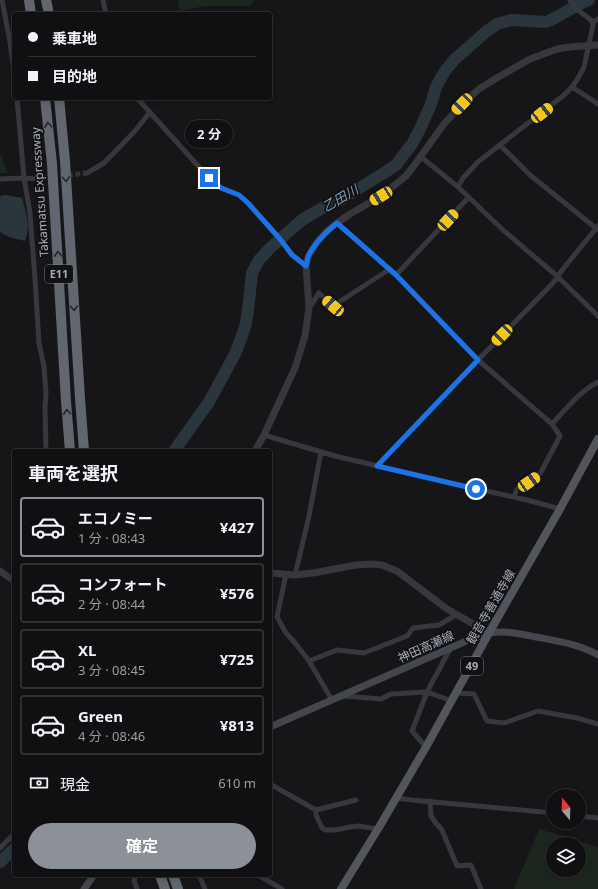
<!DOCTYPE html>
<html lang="ja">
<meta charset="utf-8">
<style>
body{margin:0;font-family:"Noto Sans","Noto Sans JP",sans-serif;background:#19191b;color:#f1f3f6;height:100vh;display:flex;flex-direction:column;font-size:15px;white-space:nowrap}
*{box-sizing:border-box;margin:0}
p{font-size:13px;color:#9c9d9f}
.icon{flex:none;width:22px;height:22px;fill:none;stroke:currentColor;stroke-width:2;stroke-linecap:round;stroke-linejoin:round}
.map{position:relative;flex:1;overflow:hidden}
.side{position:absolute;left:12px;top:449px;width:260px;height:428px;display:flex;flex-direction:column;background:#101012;border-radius:4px;box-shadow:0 2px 6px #0003,0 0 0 1px #303032}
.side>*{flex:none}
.guide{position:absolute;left:12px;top:12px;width:260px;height:88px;border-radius:4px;box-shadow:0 2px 6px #0003,0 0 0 1px #303032;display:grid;align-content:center;height:88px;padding:0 16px;background:#101012}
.needle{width:26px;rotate:341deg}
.controls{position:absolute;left:546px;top:789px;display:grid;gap:8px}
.controls a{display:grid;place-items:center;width:40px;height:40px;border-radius:50%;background:#101012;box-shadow:0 2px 6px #0003,0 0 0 1px #303032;font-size:20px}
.end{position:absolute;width:18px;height:18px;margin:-9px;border:5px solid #1a73e8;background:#fff;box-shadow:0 0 0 2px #fff}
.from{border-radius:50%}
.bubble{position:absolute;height:28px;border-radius:14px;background:#101012;box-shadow:0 2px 6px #0003,0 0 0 1px #303032;font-size:13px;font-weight:700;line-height:28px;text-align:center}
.car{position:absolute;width:12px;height:24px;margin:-12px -6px;border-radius:5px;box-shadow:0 0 3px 1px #0007;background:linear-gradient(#f5c518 24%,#345 0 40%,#f5c518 0 76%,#345 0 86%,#f5c518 0)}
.guide b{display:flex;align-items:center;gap:14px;height:38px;font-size:15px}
.guide b+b{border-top:1px solid #303032}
.guide i{width:10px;height:10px;background:#f1f3f6}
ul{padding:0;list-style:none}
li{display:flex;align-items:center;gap:12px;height:60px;margin:0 8px 6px;padding:0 8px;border:2px solid #303032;border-radius:4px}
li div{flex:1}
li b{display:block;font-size:15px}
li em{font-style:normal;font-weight:700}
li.selected{border-color:#8c9099}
li>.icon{width:36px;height:36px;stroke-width:1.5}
h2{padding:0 16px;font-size:18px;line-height:48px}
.pay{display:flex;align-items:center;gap:10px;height:44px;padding:0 16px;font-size:15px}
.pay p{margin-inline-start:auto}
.primary-button{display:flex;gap:8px;margin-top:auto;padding:8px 16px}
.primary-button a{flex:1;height:46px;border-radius:24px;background:#8c9099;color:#fff;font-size:16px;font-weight:700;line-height:46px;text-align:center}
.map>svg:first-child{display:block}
.green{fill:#1d261e;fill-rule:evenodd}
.water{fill:#2b363c}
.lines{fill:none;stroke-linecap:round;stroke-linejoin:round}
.river{stroke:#2b363c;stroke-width:12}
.minor-tunnel{stroke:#333438;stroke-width:5;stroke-dasharray:5 2.5;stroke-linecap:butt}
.minor{stroke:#36383d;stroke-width:5}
.tertiary{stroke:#36383d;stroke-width:7}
.secondary{stroke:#44474d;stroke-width:7}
.primary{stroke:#52555c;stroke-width:8}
.motorway{stroke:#62666e;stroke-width:10}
.oneway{stroke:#25262a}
.route{stroke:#1a73e8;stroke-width:5}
.labels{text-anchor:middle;stroke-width:3.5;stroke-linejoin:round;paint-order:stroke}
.shield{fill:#111113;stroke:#7a7e86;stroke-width:1}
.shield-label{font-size:11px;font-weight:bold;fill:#a7adb8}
.street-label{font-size:12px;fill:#a7adb8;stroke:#111113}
.water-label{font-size:13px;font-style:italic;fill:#7d9eb4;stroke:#111113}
</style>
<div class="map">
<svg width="598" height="889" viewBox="0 0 598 889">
<rect width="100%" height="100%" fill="#161618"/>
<path class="green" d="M178,0H254L251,6H204L180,11Z
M0,153L8,173H0Z
M539,829L598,847V889H514ZM553,844H579V870H553Z"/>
<path class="water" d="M5,195L22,198C26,212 31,228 25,241L9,237L0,232V196Z"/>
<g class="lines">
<path class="river" d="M174,451L209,402L235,354L243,333L246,323L248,310L252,273L259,260L270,248L302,220L317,211L330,204L340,200L387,171L396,165L412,144L420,129L431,104L436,87L445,71L454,60L487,31L497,24L512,20L546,22L553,19L583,2L589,0
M0,862L14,849"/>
<path class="minor-tunnel" d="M38,179L87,173"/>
<path class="minor" d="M2,0L10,42L14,72
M103,0L106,14
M593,22L598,19
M572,87L598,104
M17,98L24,178L30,213L35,279L39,343L44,367L46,393L45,407L46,451
M137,98L209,178L221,188L239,195L248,203L280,239L293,255L306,266
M500,145L530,175L597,229
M420,156L458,187L503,230L557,276L598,316
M87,173L104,163L135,131L150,112
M0,179L24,178L38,179
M458,187L463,178L479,161L563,96L572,87L577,80L584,67L593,25L591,20L574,7L570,0
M337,223L396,275L478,360L552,424L560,436L540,474L517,489L514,497
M396,275L468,198
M309,308L319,293L333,306L390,269
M552,424C566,409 579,392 598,382
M264,435L335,456L464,486L527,500L560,509
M377,466L478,360L553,283L563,269L598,226
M286,574L277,617L286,633L296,644L309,661L332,700
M295,575L309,516L321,452
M309,661L337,650L364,653L407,636L413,628L439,625L456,615
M457,693L474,694L487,721L504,723L538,711L577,718L598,724
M343,696L381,699L391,694L427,692L450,649
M426,747L412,731L427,692L452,701
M270,784L316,810V815L322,828L326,830H336L350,827L358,826L378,829
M396,798L412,800L553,813
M430,801L431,816L435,822L442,830L457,866L471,865L481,889
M316,810L356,800
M579,816L598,818
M0,848L14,834
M136,875L134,881L137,889
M199,875L205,889
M258,875L282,889"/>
<path class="tertiary" d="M255,451L264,435L295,368L305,336L309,308L306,266L308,257L317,242L326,232L337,223L350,214L381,196L406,176L413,167L444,124L462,104L479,89L495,79L530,59L557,49L570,47L598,45
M0,571L14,581
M270,573L295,575L313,573L356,565L372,564L382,565L397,571L447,609L489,633"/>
<path class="secondary" d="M270,727L464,642C472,639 481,635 490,633C506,630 521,634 536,637C557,641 579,644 598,655
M84,889L94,875"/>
<path class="primary" d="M341,889L378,829L426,747L489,633L560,509L598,439"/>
<path class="motorway" d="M29,0L31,14
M46,0L49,14
M45,98L52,164L66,401L70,451
M59,98L65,161L80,398L84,451
M160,875L165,889
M173,875L178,889"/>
</g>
<defs><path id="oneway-chevron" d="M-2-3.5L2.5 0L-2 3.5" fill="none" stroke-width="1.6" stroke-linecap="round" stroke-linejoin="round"/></defs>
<g class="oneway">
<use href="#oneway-chevron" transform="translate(48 125) rotate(-96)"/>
<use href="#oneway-chevron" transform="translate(66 179) rotate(87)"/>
<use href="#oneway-chevron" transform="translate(58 254) rotate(-93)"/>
<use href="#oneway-chevron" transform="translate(74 308) rotate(87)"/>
<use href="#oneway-chevron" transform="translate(67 412) rotate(-94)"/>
</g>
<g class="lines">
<path class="route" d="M209,178L221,188L239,195L248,203L280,239L292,255L306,266C307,264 307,260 308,257C313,245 327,231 337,223L396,275L478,360L377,466L476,489"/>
</g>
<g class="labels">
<g class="shield">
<rect x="45" y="265" width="28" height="18" rx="3"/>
<rect x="461" y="657" width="22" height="18" rx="3"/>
</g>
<g class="shield-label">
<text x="59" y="278">E11</text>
<text x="472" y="670">49</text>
</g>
<g class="street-label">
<text transform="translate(40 192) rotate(-94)" y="4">Takamatsu Expressway</text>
<text transform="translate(491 607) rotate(-60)" y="4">観音寺善通寺線</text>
<text transform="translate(426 647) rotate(-24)" y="4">神田高瀬線</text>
</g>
<g class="water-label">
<text transform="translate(340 198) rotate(-31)" y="5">乙田川</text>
</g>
</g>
</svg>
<div class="controls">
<a><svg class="needle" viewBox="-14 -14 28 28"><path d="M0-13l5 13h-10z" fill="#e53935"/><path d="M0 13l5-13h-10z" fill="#9c9d9f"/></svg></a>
<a><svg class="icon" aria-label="layers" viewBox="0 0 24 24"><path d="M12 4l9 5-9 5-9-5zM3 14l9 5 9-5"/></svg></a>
</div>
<i class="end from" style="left:476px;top:489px"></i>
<i class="end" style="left:209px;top:178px"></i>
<div class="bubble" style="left:185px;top:120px;width:48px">2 分</div>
<i class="car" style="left:462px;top:104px;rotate:224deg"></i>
<i class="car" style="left:542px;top:113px;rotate:52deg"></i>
<i class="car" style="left:381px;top:196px;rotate:239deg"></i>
<i class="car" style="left:448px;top:220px;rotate:43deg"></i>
<i class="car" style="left:333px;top:306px;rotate:311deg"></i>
<i class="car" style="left:502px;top:335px;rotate:224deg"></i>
<i class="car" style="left:529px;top:482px;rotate:55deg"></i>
<div class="guide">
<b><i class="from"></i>乗車地</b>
<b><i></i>目的地</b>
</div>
<section class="side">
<h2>車両を選択</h2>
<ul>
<li class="selected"><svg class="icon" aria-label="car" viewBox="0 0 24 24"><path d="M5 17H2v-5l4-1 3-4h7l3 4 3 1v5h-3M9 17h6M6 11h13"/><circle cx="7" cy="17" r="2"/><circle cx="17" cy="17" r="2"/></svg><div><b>エコノミー</b><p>1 分 · 08:43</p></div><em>¥427</em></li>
<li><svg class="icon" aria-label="car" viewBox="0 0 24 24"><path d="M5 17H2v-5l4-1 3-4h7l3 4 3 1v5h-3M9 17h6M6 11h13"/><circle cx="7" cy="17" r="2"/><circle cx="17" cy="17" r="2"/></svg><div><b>コンフォート</b><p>2 分 · 08:44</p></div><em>¥576</em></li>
<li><svg class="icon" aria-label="car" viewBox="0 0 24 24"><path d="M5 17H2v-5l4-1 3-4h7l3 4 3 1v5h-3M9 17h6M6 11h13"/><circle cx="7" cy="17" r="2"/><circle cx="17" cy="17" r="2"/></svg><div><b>XL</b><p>3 分 · 08:45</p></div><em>¥725</em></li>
<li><svg class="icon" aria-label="car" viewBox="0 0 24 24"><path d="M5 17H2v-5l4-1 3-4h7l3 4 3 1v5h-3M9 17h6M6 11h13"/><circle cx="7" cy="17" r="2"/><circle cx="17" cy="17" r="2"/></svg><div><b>Green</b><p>4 分 · 08:46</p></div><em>¥813</em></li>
</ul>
<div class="pay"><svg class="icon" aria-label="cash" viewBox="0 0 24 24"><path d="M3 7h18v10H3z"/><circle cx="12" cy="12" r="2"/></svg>現金<p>610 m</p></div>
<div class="primary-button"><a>確定</a></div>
</section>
</div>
